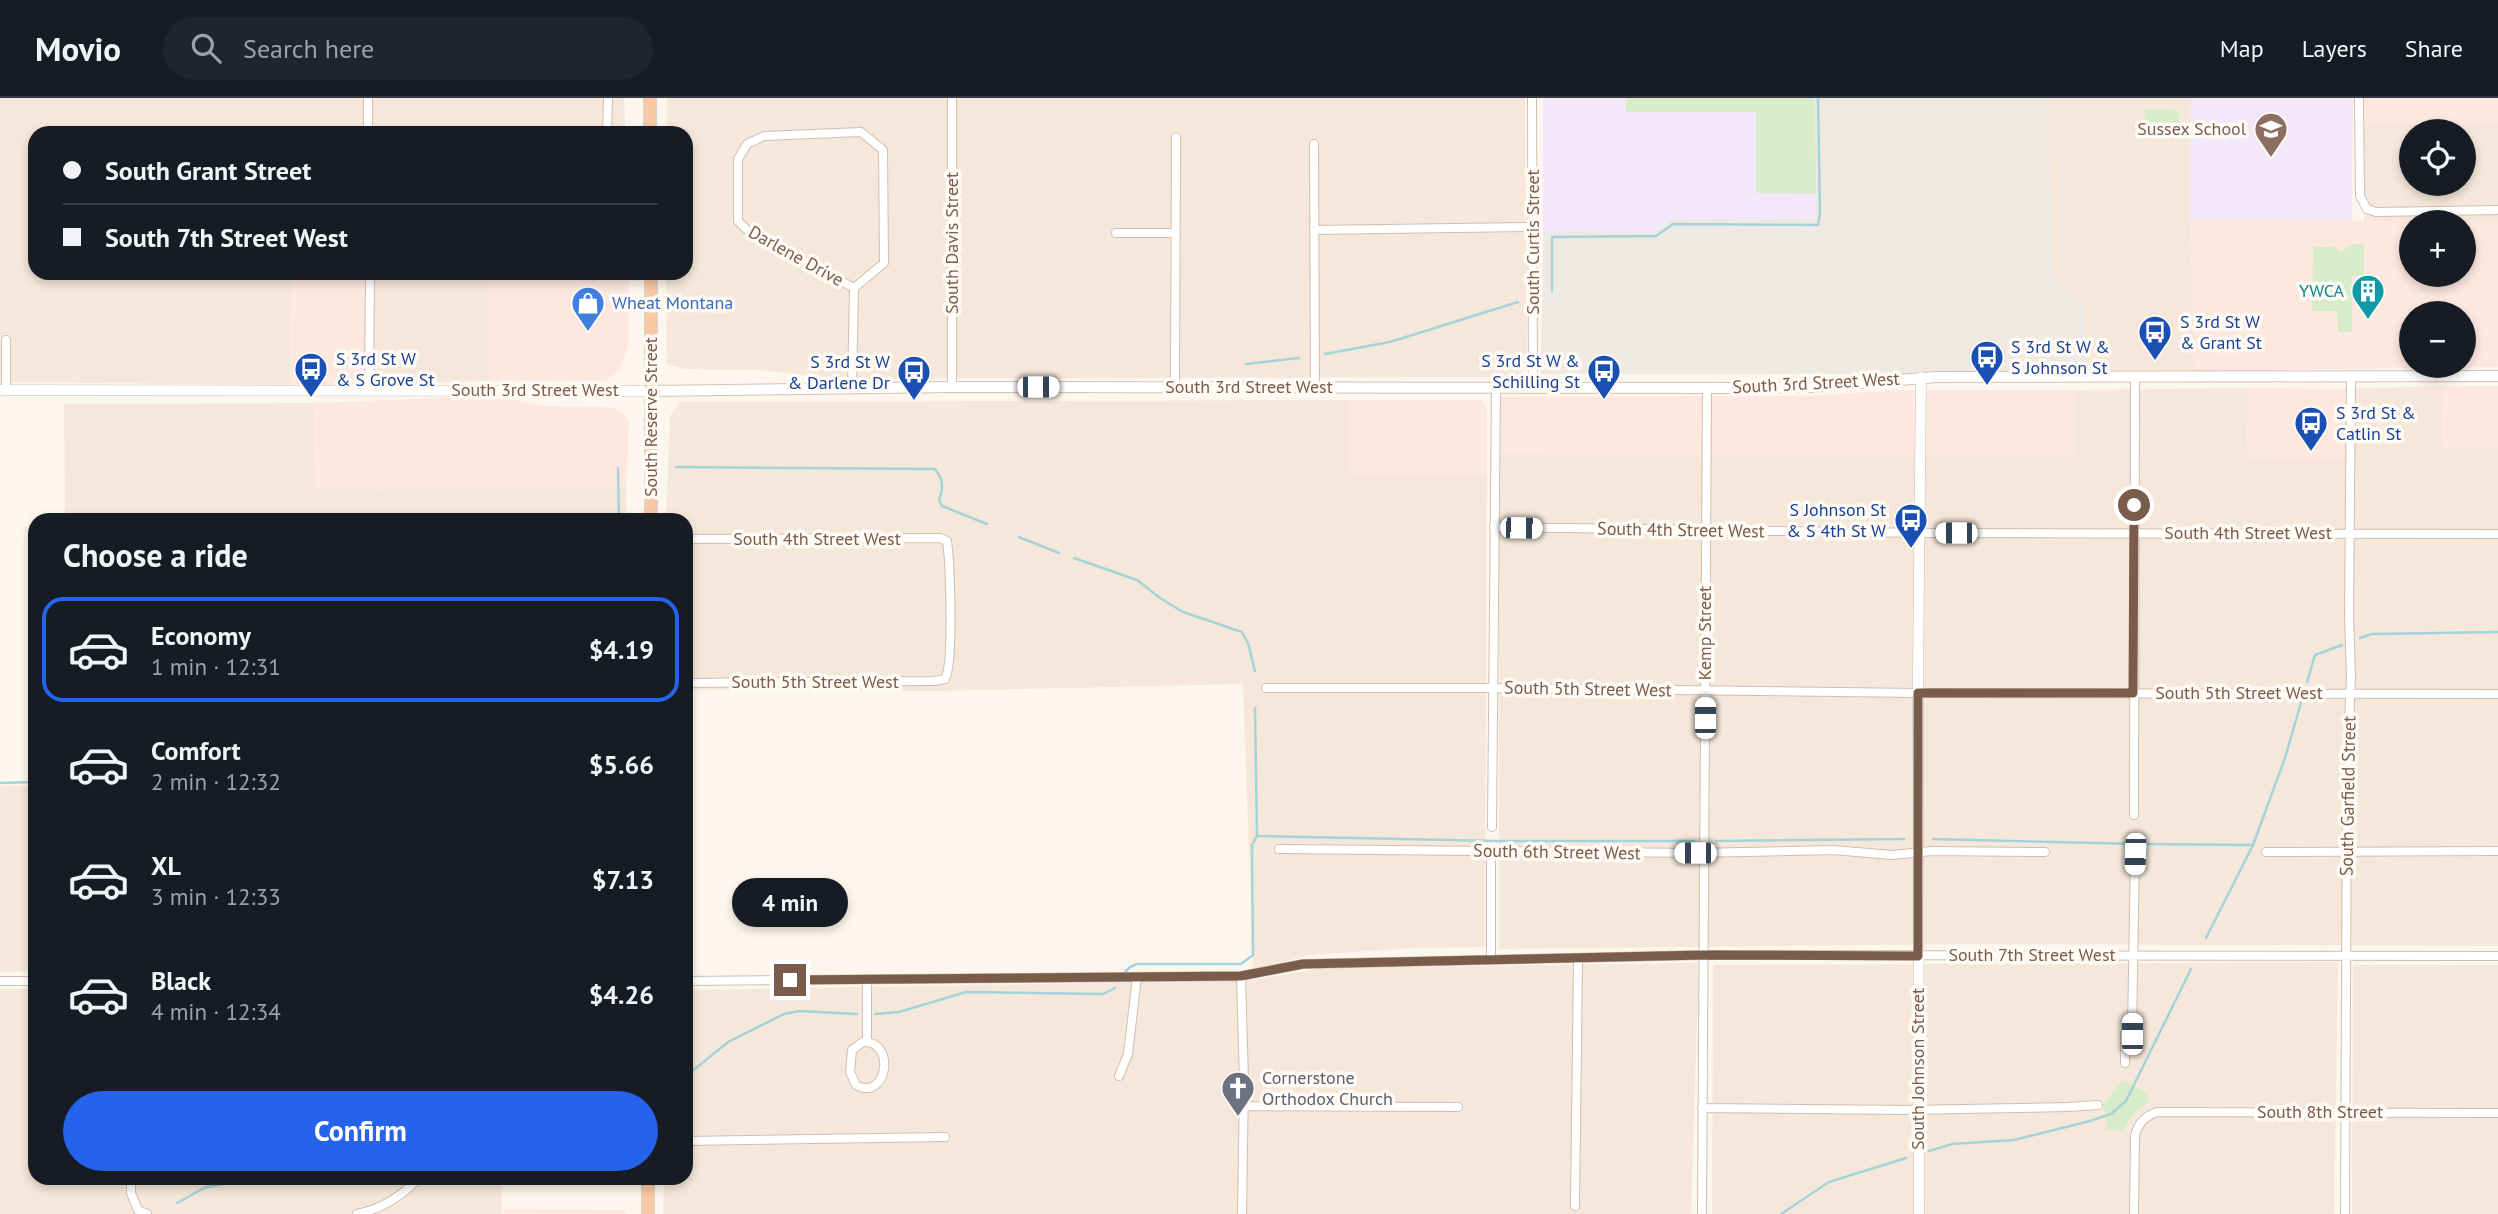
<!DOCTYPE html>
<meta charset="utf-8">
<style>
body{margin:0;font-family:"PT Sans",sans-serif;background:#20242c;color:#f1f3f6;height:100vh;display:flex;flex-direction:column;font-size:26px;white-space:nowrap}
*{box-sizing:border-box;margin:0}
p{font-size:23px;color:#9ea1a6}
.icon{flex:none;width:38px;height:38px;fill:none;stroke:currentColor;stroke-width:2;stroke-linecap:round;stroke-linejoin:round}
.map{position:relative;flex:1;overflow:hidden}
.sheet{position:absolute;left:28px;top:415px;width:665px;height:672px;display:flex;flex-direction:column;background:#171b24;border-radius:21px;box-shadow:0 4px 10px #0003}
.sheet>*{flex:none}
.guide{position:absolute;left:28px;top:28px;width:665px;height:154px;border-radius:21px;box-shadow:0 4px 10px #0003;display:grid;align-content:center;height:154px;padding:0 35px;background:#171b24}
.fabs{position:absolute;left:2399px;top:21px;display:grid;gap:14px}
.fabs a{display:grid;place-items:center;width:77px;height:77px;border-radius:50%;background:#171b24;box-shadow:0 4px 10px #0003;font-size:35px}
.end{position:absolute;width:32px;height:32px;margin:-16px;border:9px solid #7a5c4d;background:#fff;box-shadow:0 0 0 4px #fff}
.from{border-radius:50%}
.bubble{position:absolute;height:49px;border-radius:24px;background:#171b24;box-shadow:0 4px 10px #0003;font-size:23px;font-weight:800;line-height:49px;text-align:center}
.car{position:absolute;width:21px;height:42px;margin:-21px -10px;border-radius:9px;box-shadow:0 0 5px 2px #0007;background:linear-gradient(#fff 24%,#345 0 40%,#fff 0 76%,#345 0 86%,#fff 0)}
.guide b{display:flex;align-items:center;gap:24px;height:66px;font-size:26px}
.guide b+b{border-top:2px solid #363941}
.guide i{width:18px;height:18px;background:#f1f3f6}
ul{padding:0;list-style:none}
li{display:flex;align-items:center;gap:21px;height:105px;margin:0 14px 10px;padding:0 21px;border:4px solid transparent;border-radius:21px}
li div{flex:1}
li b{display:block;font-size:26px}
li em{font-style:normal;font-weight:800}
li.current{border-color:#2563eb}
li>.icon{width:63px;height:63px;stroke-width:1.5}
h2{padding:0 35px;font-size:32px;line-height:84px}
.action{display:flex;gap:14px;margin-top:auto;padding:14px 35px}
.action a{flex:1;height:80px;border-radius:42px;background:#2563eb;color:#fff;font-size:28px;font-weight:800;line-height:80px;text-align:center}
header{display:flex;align-items:center;gap:42px;box-sizing:border-box;height:98px;padding:0 35px;background:#171b24;border-bottom:2px solid #363941}
header strong{font-size:33px}
nav{display:flex;gap:38px;margin-inline-start:auto;font-size:24px}
.search{width:490px;height:63px;background:#20242c;display:flex;align-items:center;gap:18px;box-sizing:border-box;padding:0 24px;border-radius:38px;color:#9ea1a6;font-size:26px}
.map>svg:first-child{display:block}
.residential{fill:#f5e8da;fill-rule:evenodd}
.commercial{fill:#fde8e0;fill-rule:evenodd}
.industrial{fill:#efe9e4}
.education{fill:#f3e8fa}
.green{fill:#d8ecc9}
.lines{fill:none;stroke-linecap:round;stroke-linejoin:round}
.stream{stroke:#a5d3da;stroke-width:2.5}
.minor-casing{stroke:#d1beb0;stroke-width:10}
.tertiary-casing{stroke:#d1beb0;stroke-width:11}
.secondary-casing{stroke:#d6c0b0;stroke-width:12}
.trunk-casing{stroke:#dad1cd;stroke-width:14}
.minor{stroke:#fff;stroke-width:8}
.tertiary{stroke:#fff;stroke-width:10}
.secondary{stroke:#fff;stroke-width:10}
.trunk{stroke:#f9c8a4;stroke-width:12}
.route{stroke:#7a5c4d;stroke-width:9}
.labels{text-anchor:middle;stroke-width:7;stroke-linejoin:round;paint-order:stroke}
.education-label{font-size:18px;fill:#785e54;stroke:#fffaf3;text-anchor:end}
.street-label{font-size:18px;fill:#7a5c4d;stroke:#fffaf3}
.culture-label{font-size:18px;fill:#0d838f;stroke:#fffaf3;text-anchor:end}
.shop-label{font-size:18px;fill:#366cbe;stroke:#fffaf3;text-anchor:start}
.transit-label{font-size:18px;fill:#164399;stroke:#fffaf3;text-anchor:start}
.worship-label{font-size:18px;fill:#5b616d;stroke:#fffaf3;text-anchor:start}
</style>
<header>
<strong>Movio</strong>
<div class="search"><svg class="icon" aria-label="search" viewBox="0 0 24 24"><circle cx="10" cy="10" r="6"/><path d="M15 15l6 6"/></svg>Search here</div>
<nav><a>Map</a><a>Layers</a><a>Share</a></nav>
</header>
<div class="map">
<svg width="2498" height="1116" viewBox="0 0 2498 1116">
<rect width="100%" height="100%" fill="#fdf6ec"/>
<path class="residential" d="M0,0H624L626,35H35V175H291L290,287L0,284Z
M667,0H1525L1527,267L1519,279L832,281L761,272L684,271L667,266L666,175H686V35H667Z
M2048,0H2190V121L2195,273L2086,276L2084,208L2052,177Z
M2364,26H2498V124L2364,123ZM2412,33H2464V86H2412Z
M374,175H489V283L373,287Z
M2443,288L2442,349L2498,350V848L1977,846L1499,851V356L2074,357L2075,292L2248,290L2247,360L2344,362L2345,291Z
M1348,302V378H1487L1485,849L1415,850L1310,857L1253,872L1243,586L935,593L686,592V422H666L670,318L680,304Z
M314,305L315,391L626,389L627,422H65L64,306Z
M35,687V873L0,874V688Z
M2338,864L2334,1116H1712L1713,867Z
M1699,865L1691,1116H663L664,1080H686V892L1254,882L1322,870Z
M2353,867H2498V1116H2352Z
M0,891H35V1080H501L502,1116H0Z"/>
<path class="commercial" d="M2364,0H2498V26H2364Z
M2190,121L2498,124V269L2195,273ZM2412,124H2464V177H2412ZM2412,215H2464V268H2412Z
M291,175H374L373,287H290Z
M489,175H629V245L620,272L605,283H489Z
M2443,288H2498V350L2442,349Z
M2248,290L2345,291L2344,362L2247,361Z
M1900,292H2075V357L1499,356L1501,299L1807,298Z
M463,299L515,302L545,308L611,309L622,314L629,325L626,389L315,391L314,305Z
M1348,302H1481L1487,312V378H1348Z
M503,1111L626,1112V1116H503Z"/>
<path class="industrial" d="M1815,0H2048L2052,177L2084,208L2086,276H1541L1543,134H1654L1672,121Z"/>
<path class="education" d="M1543,0H1815L1816,121H1672L1654,134H1543Z
M2190,0H2353L2352,122L2190,121Z"/>
<path class="green" d="M1626,0H1815L1816,96L1756,95V14H1626Z
M2145,11L2178,12L2180,28L2176,35H2158L2159,26H2144Z
M2353,146H2364V177L2352,178V234H2338L2337,213H2312L2313,149H2335L2341,154Z
M2122,983L2148,995L2149,1004C2138,1010 2127,1020 2124,1033L2106,1031L2107,1021L2103,1007Z"/>
<g class="lines">
<path class="stream" d="M1552,193V139L1656,138L1673,126L1818,127L1820,115L1818,0
M1325,256L1390,244L1518,204
M1246,266L1299,260
M676,369L935,371C943,381 944,390 939,402L942,408L987,426
M618,370L619,422
M1019,439L1059,455
M1074,460L1137,482L1160,500L1183,514L1242,534L1248,545L1255,573
M2360,540L2372,536L2498,534
M2307,584L2315,557L2342,547
M1255,610L1257,738
M0,685L35,684
M1933,741L2138,746
M1716,743L1904,741
M2143,746L2252,747
M2206,840L2253,747L2285,660L2302,601
M1125,874L1130,869L1137,866H1241L1253,857L1252,747L1257,738L1497,743H1694
M875,916L899,914L966,894L1103,896L1115,890
M686,978L728,944L784,916L799,913L857,916
M1929,1053L1952,1046L2014,1042L2090,1023L2111,1016L2126,1003L2191,871
M177,1105L204,1090L251,1080
M1781,1116L1829,1084L1906,1060"/>
<defs>
<path id="minor" d="M1532,0L1533,289
M2359,0L2360,98L2367,111L2376,114L2498,112
M861,34L883,52L884,165L854,190L748,133L738,123V61L747,46L764,38Z
M368,35V0
M607,35L608,0
M1314,46L1315,289
M1314,132L1533,129
M1116,135H1176
M6,242V292
M952,289V0
M852,290L854,190
M1175,290L1176,39
M369,292L370,175
M1494,429L1929,435L2498,436
M686,441L940,440L947,443C950,464 954,567 945,581L934,583L686,585
M1266,590H1494L1918,595L2498,596
M2134,717L2135,279
M1492,729L1496,288
M1279,751L1695,755L1833,752L1892,757L1931,753L2045,754
M2266,754L2498,753
M1491,862V753
M1241,878L1244,983L1242,1116
M0,883H35
M686,883L1241,878L1303,866L1704,857L2498,858
M2125,935V965
M2132,935L2135,753
M867,943V881
M863,944C896,942 888,1004 856,987L850,974L852,952Z
M1119,978L1128,956L1137,879
M1243,1008L1458,1009
M1702,1010L1907,1012L2068,1009L2098,1007
M686,1043L945,1039
M131,1080V1095L138,1112L147,1116
M1575,1108L1578,861
M357,1116C382,1111 401,1099 419,1080
M1702,1116L1707,289
M2134,1116L2135,1038C2138,1025 2144,1019 2157,1014L2498,1015
M2345,1116L2347,676L2351,579L2349,516L2351,279"/>
<path id="tertiary" d="M0,292L651,293
M1919,1116L1918,577L1921,279"/>
<path id="secondary" d="M651,293L952,289L1751,290L1810,289L1937,279L2498,278"/>
<path id="trunk" d="M650,35V0
M651,422V175
M648,1080V1116"/>
</defs>
<use href="#minor" class="minor-casing"/>
<use href="#tertiary" class="tertiary-casing"/>
<use href="#secondary" class="secondary-casing"/>
<use href="#trunk" class="trunk-casing"/>
<use href="#minor" class="minor"/>
<use href="#tertiary" class="tertiary"/>
<use href="#secondary" class="secondary"/>
<use href="#trunk" class="trunk"/>
</g>
<g class="lines">
<path class="route" d="M790,882L1241,878L1303,866L1704,857L1918,858V595H2133L2134,407"/>
</g>
<defs>
<symbol id="school-pin" viewBox="-11 -11 22 30"><path d="M0 17L-7.5 6A9.5 9.5 0 1 1 7.5 6Z" fill="#8d6e63" stroke="#fffaf3"/><path d="M0-5L7-2L0 1L-7-2ZM-4 1L0 2.5L4 1V4Q0 6-4 4Z" fill="#fff"/></symbol>
<symbol id="building-pin" viewBox="-11 -11 22 30"><path d="M0 17L-7.5 6A9.5 9.5 0 1 1 7.5 6Z" fill="#0f9aa8" stroke="#fffaf3"/><path d="M-4-6H4V6H1V3H-1V6H-4ZM-2.5-4.3h1.7v1.8h-1.7ZM.8-4.3h1.7v1.8H.8ZM-2.5-1h1.7V.8h-1.7ZM.8-1h1.7V.8H.8Z" fill="#fff"/></symbol>
<symbol id="shop-pin" viewBox="-11 -11 22 30"><path d="M0 17L-7.5 6A9.5 9.5 0 1 1 7.5 6Z" fill="#3f7fe0" stroke="#fffaf3"/><path d="M-5-2.5h2.3a2.7 3.5 0 0 1 5.4 0H5L5.5 6h-11ZM-1.5-2.5h3a1.5 2.3 0 0 0-3 0Z" fill="#fff"/></symbol>
<symbol id="bus-pin" viewBox="-11 -11 22 30"><path d="M0 17L-7.5 6A9.5 9.5 0 1 1 7.5 6Z" fill="#1a4fb4" stroke="#fffaf3"/><path d="M-5-6H5V4H4V6H2V4H-2V6H-4V4H-5ZM-3.5-4V0h7V-4ZM-3.5 1.2v1.5H-2V1.2ZM2 1.2v1.5H3.5V1.2Z" fill="#fff"/></symbol>
<symbol id="church-pin" viewBox="-11 -11 22 30"><path d="M0 17L-7.5 6A9.5 9.5 0 1 1 7.5 6Z" fill="#6b7280" stroke="#fffaf3"/><path d="M-1.2-6h2.4v3.5h3.3v2.4h-3.3V6h-2.4V-.1h-3.3v-2.4h3.3Z" fill="#fff"/></symbol>
</defs>
<g fill-rule="evenodd">
<use href="#school-pin" x="2252" y="12" width="38" height="52"/>
<use href="#building-pin" x="2349" y="174" width="38" height="52"/>
<use href="#shop-pin" x="569" y="186" width="38" height="52"/>
<use href="#bus-pin" x="2136" y="215" width="38" height="52"/>
<use href="#bus-pin" x="1968" y="240" width="38" height="52"/>
<use href="#bus-pin" x="292" y="252" width="38" height="52"/>
<use href="#bus-pin" x="1585" y="254" width="38" height="52"/>
<use href="#bus-pin" x="895" y="255" width="38" height="52"/>
<use href="#bus-pin" x="2292" y="306" width="38" height="52"/>
<use href="#bus-pin" x="1892" y="403" width="38" height="52"/>
<use href="#church-pin" x="1219" y="971" width="38" height="52"/>
</g>
<g class="labels">
<g class="education-label">
<text x="2246" y="37">Sussex School</text>
</g>
<g class="street-label">
<text transform="translate(1533 144) rotate(-90)" y="6">South Curtis Street</text>
<text transform="translate(952 145) rotate(-90)" y="6">South Davis Street</text>
<text transform="translate(796 158) rotate(29)" y="6">Darlene Drive</text>
<text transform="translate(1816 285) rotate(-3)" y="6">South 3rd Street West</text>
<text x="1249" y="295">South 3rd Street West</text>
<text x="535" y="298">South 3rd Street West</text>
<text transform="translate(651 319) rotate(-90)" y="6">South Reserve Street</text>
<text transform="translate(1681 432) rotate(1)" y="6">South 4th Street West</text>
<text x="2248" y="441">South 4th Street West</text>
<text x="817" y="447">South 4th Street West</text>
<text transform="translate(1705 535) rotate(-90)" y="6">Kemp Street</text>
<text x="815" y="590">South 5th Street West</text>
<text transform="translate(1588 591) rotate(1)" y="6">South 5th Street West</text>
<text x="2239" y="601">South 5th Street West</text>
<text transform="translate(2348 698) rotate(-89)" y="6">South Garfield Street</text>
<text transform="translate(1557 754) rotate(1)" y="6">South 6th Street West</text>
<text x="2032" y="863">South 7th Street West</text>
<text transform="translate(1918 971) rotate(-90)" y="6">South Johnson Street</text>
<text x="2320" y="1020">South 8th Street</text>
</g>
<g class="culture-label">
<text x="2344" y="199">YWCA</text>
</g>
<g class="shop-label">
<text x="612" y="211">Wheat Montana</text>
</g>
<g class="transit-label">
<text x="2180" y="230">S 3rd St W<tspan x="2180" dy="21">&amp; Grant St</tspan></text>
<text x="2011" y="255">S 3rd St W &amp;<tspan x="2011" dy="21">S Johnson St</tspan></text>
<text x="336" y="267">S 3rd St W<tspan x="336" dy="21">&amp; S Grove St</tspan></text>
<text x="1580" y="269" text-anchor="end">S 3rd St W &amp;<tspan x="1580" dy="21">Schilling St</tspan></text>
<text x="890" y="270" text-anchor="end">S 3rd St W<tspan x="890" dy="21">&amp; Darlene Dr</tspan></text>
<text x="2336" y="321">S 3rd St &amp;<tspan x="2336" dy="21">Catlin St</tspan></text>
<text x="1886" y="418" text-anchor="end">S Johnson St<tspan x="1886" dy="21">&amp; S 4th St W</tspan></text>
</g>
<g class="worship-label">
<text x="1262" y="986">Cornerstone<tspan x="1262" dy="21">Orthodox Church</tspan></text>
</g>
</g>
</svg>
<div class="fabs">
<a><svg class="icon" aria-label="locate" viewBox="0 0 24 24"><circle cx="12" cy="12" r="6"/><path d="M12 2v4M12 18v4M2 12h4M18 12h4"/></svg></a>
<a>+</a>
<a>−</a>
</div>
<i class="end from" style="left:2134px;top:407px"></i>
<i class="end" style="left:790px;top:882px"></i>
<div class="bubble" style="left:732px;top:780px;width:116px">4 min</div>
<i class="car" style="left:1038px;top:289px;rotate:90deg"></i>
<i class="car" style="left:1521px;top:430px;rotate:91deg"></i>
<i class="car" style="left:1956px;top:435px;rotate:270deg"></i>
<i class="car" style="left:1705px;top:620px;rotate:0deg"></i>
<i class="car" style="left:1695px;top:755px;rotate:270deg"></i>
<i class="car" style="left:2135px;top:756px;rotate:182deg"></i>
<i class="car" style="left:2132px;top:936px;rotate:0deg"></i>
<div class="guide">
<b><i class="from"></i>South Grant Street</b>
<b><i></i>South 7th Street West</b>
</div>
<section class="sheet">
<h2>Choose a ride</h2>
<ul>
<li class="current"><svg class="icon" aria-label="car" viewBox="0 0 24 24"><path d="M5 17H2v-5l4-1 3-4h7l3 4 3 1v5h-3M9 17h6M6 11h13"/><circle cx="7" cy="17" r="2"/><circle cx="17" cy="17" r="2"/></svg><div><b>Economy</b><p>1 min · 12:31</p></div><em>$4.19</em></li>
<li><svg class="icon" aria-label="car" viewBox="0 0 24 24"><path d="M5 17H2v-5l4-1 3-4h7l3 4 3 1v5h-3M9 17h6M6 11h13"/><circle cx="7" cy="17" r="2"/><circle cx="17" cy="17" r="2"/></svg><div><b>Comfort</b><p>2 min · 12:32</p></div><em>$5.66</em></li>
<li><svg class="icon" aria-label="car" viewBox="0 0 24 24"><path d="M5 17H2v-5l4-1 3-4h7l3 4 3 1v5h-3M9 17h6M6 11h13"/><circle cx="7" cy="17" r="2"/><circle cx="17" cy="17" r="2"/></svg><div><b>XL</b><p>3 min · 12:33</p></div><em>$7.13</em></li>
<li><svg class="icon" aria-label="car" viewBox="0 0 24 24"><path d="M5 17H2v-5l4-1 3-4h7l3 4 3 1v5h-3M9 17h6M6 11h13"/><circle cx="7" cy="17" r="2"/><circle cx="17" cy="17" r="2"/></svg><div><b>Black</b><p>4 min · 12:34</p></div><em>$4.26</em></li>
</ul>
<div class="action"><a>Confirm</a></div>
</section>
</div>
